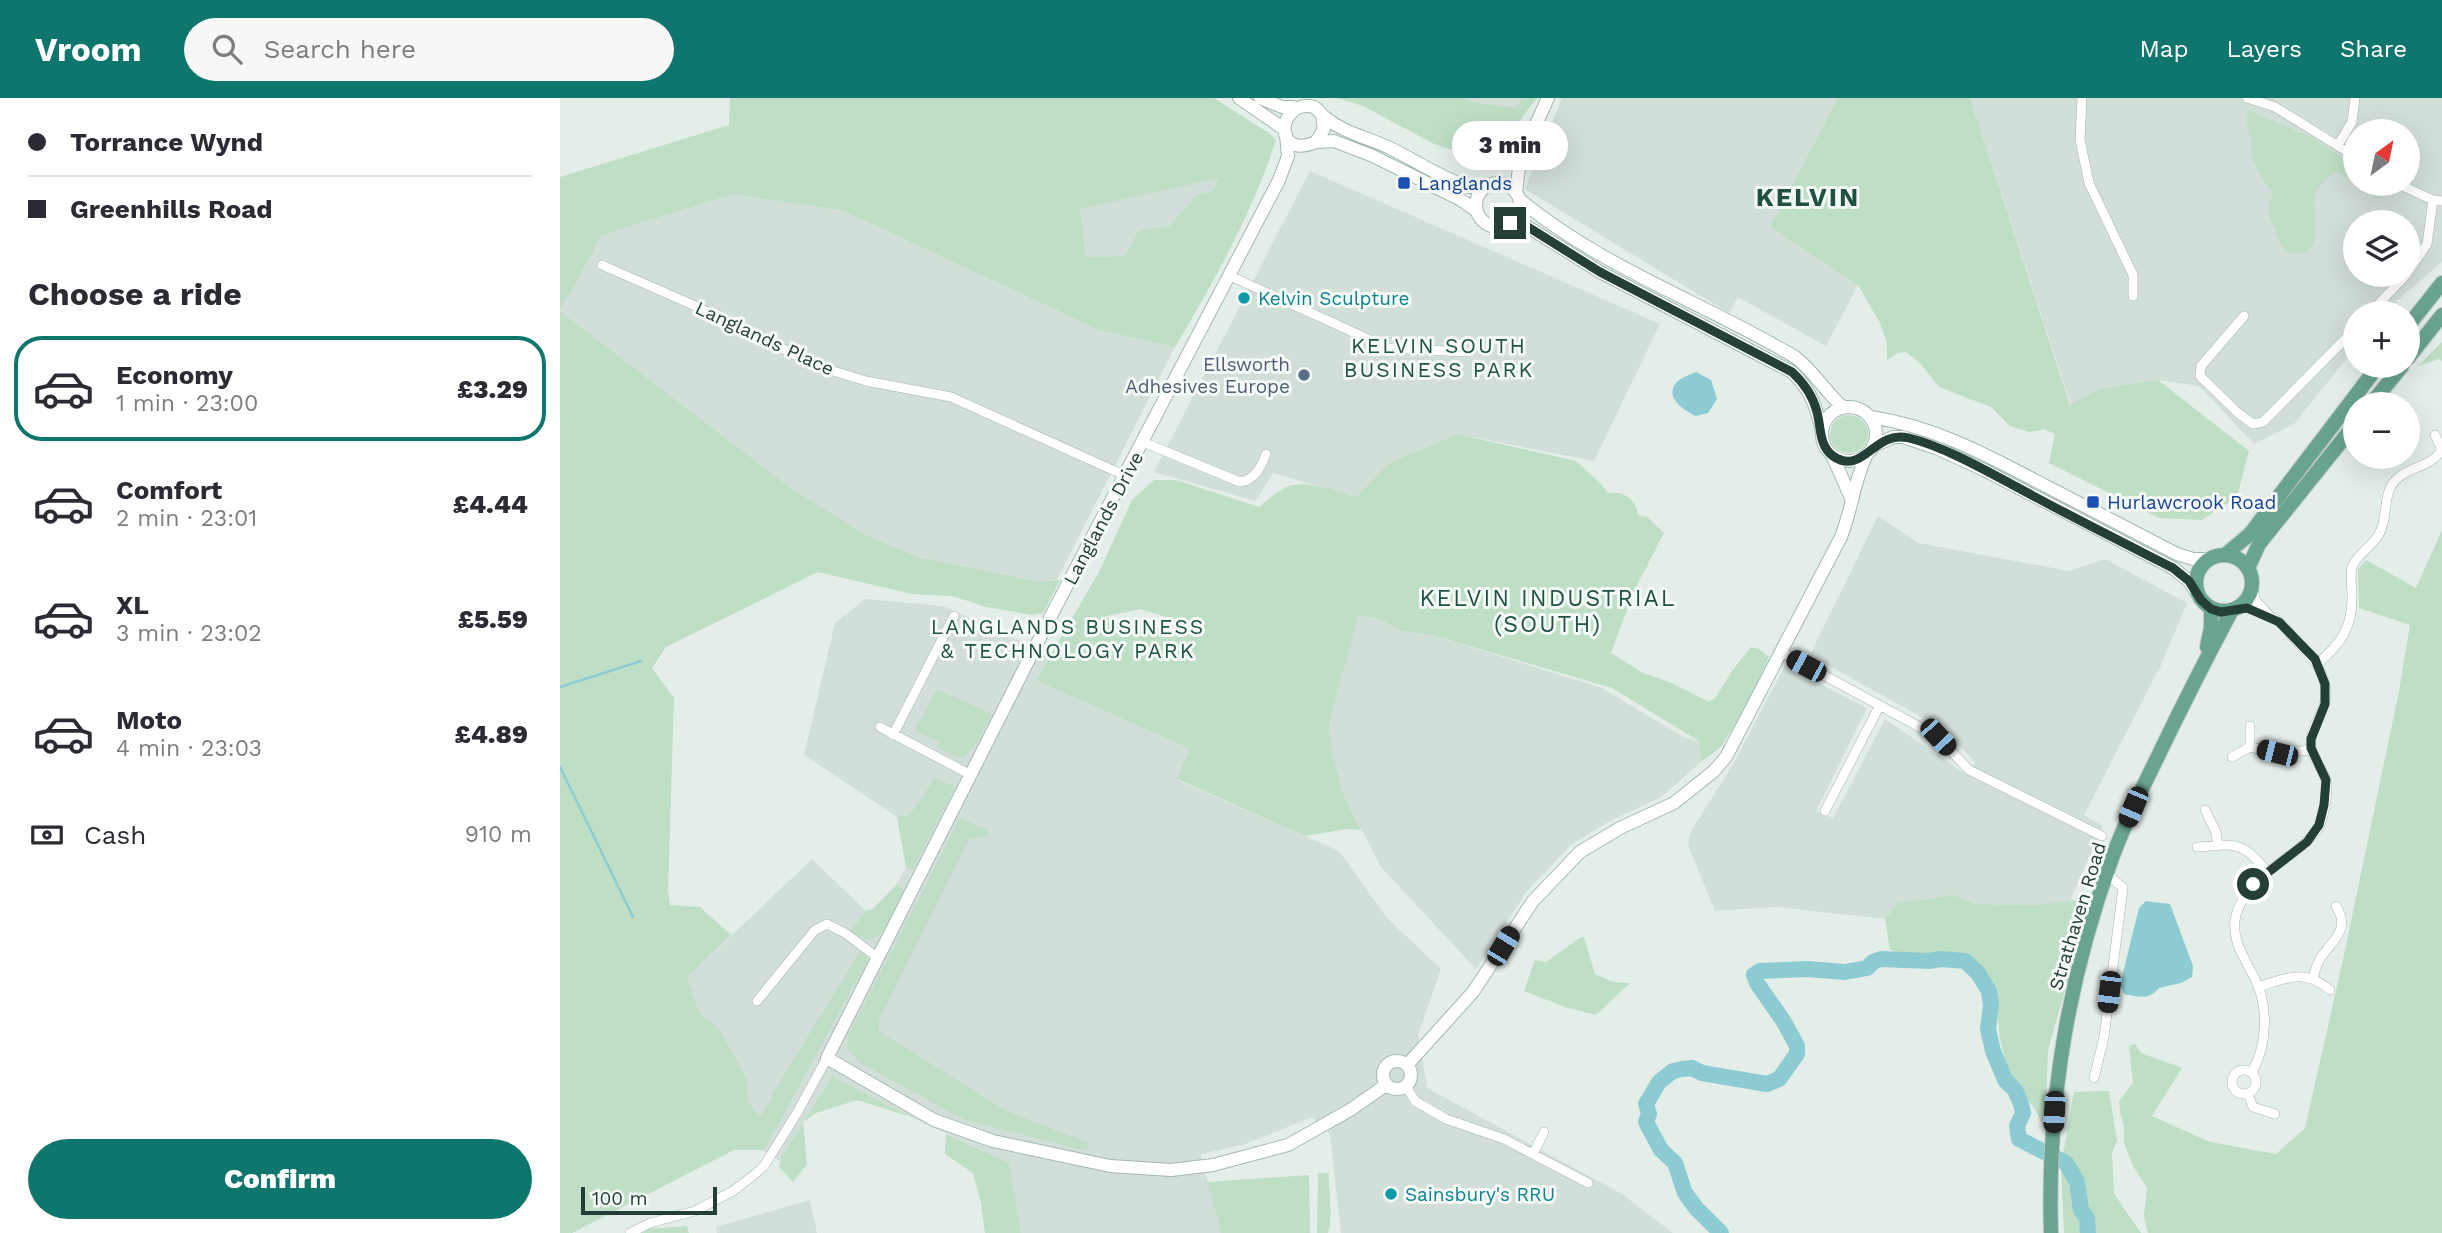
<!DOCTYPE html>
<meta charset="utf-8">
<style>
body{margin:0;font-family:"Work Sans",sans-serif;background:#f7f7f7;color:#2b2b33;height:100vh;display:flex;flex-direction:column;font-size:26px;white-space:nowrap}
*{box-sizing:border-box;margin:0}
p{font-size:23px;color:#7c7c81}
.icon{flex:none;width:38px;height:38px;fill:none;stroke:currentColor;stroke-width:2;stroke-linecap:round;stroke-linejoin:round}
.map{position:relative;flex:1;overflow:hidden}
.side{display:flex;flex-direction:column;background:#fff;width:560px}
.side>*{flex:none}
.top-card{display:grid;align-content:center;height:154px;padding:0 28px;background:#fff}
.needle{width:46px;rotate:33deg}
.controls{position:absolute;left:1783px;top:21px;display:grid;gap:14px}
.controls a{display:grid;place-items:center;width:77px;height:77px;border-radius:50%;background:#fff;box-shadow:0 7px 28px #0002;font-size:35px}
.scale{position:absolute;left:21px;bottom:18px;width:136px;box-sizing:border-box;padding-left:7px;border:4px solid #243f37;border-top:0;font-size:19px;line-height:24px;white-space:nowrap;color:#243f37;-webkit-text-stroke:5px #f5faf7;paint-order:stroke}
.end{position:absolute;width:32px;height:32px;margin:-16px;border:9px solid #243f37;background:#fff;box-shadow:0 0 0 4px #fff}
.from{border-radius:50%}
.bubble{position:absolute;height:49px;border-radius:24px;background:#fff;box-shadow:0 7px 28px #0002;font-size:23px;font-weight:800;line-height:49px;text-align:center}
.car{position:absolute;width:21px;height:42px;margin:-21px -10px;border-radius:9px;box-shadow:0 0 5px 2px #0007;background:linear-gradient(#222 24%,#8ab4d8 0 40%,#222 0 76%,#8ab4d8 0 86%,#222 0)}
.top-card b{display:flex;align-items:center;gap:24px;height:66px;font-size:26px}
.top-card b+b{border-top:2px solid #e1e1e2}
.top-card i{width:18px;height:18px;background:#2b2b33}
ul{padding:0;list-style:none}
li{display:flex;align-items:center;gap:21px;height:105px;margin:0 14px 10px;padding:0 14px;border:4px solid transparent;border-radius:28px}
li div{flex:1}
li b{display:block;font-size:26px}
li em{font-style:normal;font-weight:800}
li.current{border-color:#0f766e}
li>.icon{width:63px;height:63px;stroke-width:1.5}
h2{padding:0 28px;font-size:32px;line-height:84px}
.pay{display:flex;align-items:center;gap:18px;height:77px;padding:0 28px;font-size:26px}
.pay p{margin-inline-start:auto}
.primary-button{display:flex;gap:14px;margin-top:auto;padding:14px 28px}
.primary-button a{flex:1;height:80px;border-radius:42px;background:#0f766e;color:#fff;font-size:28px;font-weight:800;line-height:80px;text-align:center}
header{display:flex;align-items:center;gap:42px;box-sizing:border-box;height:98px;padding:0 35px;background:#0f766e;color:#fff}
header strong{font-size:33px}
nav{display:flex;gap:38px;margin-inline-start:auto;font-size:24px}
.search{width:490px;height:63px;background:#f7f7f7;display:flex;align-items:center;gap:18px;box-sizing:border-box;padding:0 24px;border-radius:38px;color:#7c7c81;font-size:26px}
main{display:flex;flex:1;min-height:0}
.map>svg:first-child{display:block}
.built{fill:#d2ded8;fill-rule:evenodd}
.green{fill:#bedec5;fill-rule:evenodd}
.water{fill:#8dcbd2}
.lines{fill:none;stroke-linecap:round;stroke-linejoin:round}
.stream{stroke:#8dcbd2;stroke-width:2.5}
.river{stroke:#8dcbd2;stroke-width:16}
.street-casing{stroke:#a7b6b0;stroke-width:10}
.secondary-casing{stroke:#a3b9b0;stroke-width:14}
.primary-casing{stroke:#c2c9c7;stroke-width:16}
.street{stroke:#fff;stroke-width:9}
.secondary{stroke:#fff;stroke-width:12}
.primary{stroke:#69a391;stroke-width:14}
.route{stroke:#243f37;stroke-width:9}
.transit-dot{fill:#1a4fb4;stroke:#f5faf7;stroke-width:2.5}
.culture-dot{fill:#0f9aa8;stroke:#f5faf7;stroke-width:2.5}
.service-dot{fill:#5c6f8a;stroke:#f5faf7;stroke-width:2.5}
.labels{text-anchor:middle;stroke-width:6;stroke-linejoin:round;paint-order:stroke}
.transit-label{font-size:19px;fill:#164399;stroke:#f5faf7;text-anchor:start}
.culture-label{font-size:19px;fill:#0d838f;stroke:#f5faf7;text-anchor:start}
.street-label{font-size:19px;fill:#243f37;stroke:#f5faf7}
.service-label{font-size:19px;fill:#4e5e75;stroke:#f5faf7;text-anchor:end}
.neighbourhood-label{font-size:21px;letter-spacing:2px;fill:#1f5243;stroke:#f5faf7}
.quarter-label{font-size:23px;letter-spacing:2px;fill:#1f5243;stroke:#f5faf7}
.district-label{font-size:26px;font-weight:bold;letter-spacing:2px;fill:#1f5243;stroke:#f5faf7}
</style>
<header>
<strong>Vroom</strong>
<div class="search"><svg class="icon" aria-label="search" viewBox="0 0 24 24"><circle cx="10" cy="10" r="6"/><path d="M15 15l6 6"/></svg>Search here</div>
<nav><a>Map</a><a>Layers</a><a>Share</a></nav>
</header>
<main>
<section class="side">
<div class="top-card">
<b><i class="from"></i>Torrance Wynd</b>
<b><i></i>Greenhills Road</b>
</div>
<h2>Choose a ride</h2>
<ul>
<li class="current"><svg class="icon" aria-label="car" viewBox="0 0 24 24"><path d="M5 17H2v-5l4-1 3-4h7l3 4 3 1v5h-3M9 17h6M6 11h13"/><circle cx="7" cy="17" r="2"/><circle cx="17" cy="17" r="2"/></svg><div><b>Economy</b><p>1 min · 23:00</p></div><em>£3.29</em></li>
<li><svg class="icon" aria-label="car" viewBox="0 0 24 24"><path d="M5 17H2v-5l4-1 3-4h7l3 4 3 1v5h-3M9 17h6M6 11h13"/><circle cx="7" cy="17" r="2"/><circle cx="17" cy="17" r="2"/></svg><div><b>Comfort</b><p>2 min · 23:01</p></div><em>£4.44</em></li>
<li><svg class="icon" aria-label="car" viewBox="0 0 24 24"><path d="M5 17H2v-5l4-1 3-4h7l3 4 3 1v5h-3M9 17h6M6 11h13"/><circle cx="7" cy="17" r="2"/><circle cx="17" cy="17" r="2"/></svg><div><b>XL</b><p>3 min · 23:02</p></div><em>£5.59</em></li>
<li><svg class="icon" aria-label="car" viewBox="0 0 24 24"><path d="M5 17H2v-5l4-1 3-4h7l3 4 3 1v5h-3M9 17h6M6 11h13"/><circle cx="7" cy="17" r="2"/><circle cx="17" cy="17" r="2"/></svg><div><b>Moto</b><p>4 min · 23:03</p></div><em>£4.89</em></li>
</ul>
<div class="pay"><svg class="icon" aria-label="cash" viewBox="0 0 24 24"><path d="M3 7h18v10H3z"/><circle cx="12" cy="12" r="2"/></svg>Cash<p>910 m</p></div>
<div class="primary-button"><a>Confirm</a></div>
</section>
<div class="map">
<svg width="1882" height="1135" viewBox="0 0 1882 1135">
<rect width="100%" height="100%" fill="#e4eee9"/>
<path class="built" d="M905,0H962L957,10L913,4Z
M1002,0H1278L1210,129L1298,187L1266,248L1178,199L1169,215L965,91Z
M1410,0H1882V164L1823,215H1796L1795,250L1734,326L1694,346L1639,288L1598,282L1542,291L1511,307ZM1796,33H1848V86H1796ZM1796,124H1848V177H1796Z
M750,73L1100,226L1034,363L897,336L829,365L796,399L713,375L696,403L594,374Z
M658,79L653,94L638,96L609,130L579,132L564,158L526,159L520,111Z
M174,96L284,113L539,232L615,249L497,482L481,484L357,459L302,435L228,388L0,213L42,137Z
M1318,418L1359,445L1509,473L1545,461L1627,505L1601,567L1524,717L1543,728L1510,803L1476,807L1416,806L1391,797L1338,805L1325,821L1215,809L1155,813L1128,747L1131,733L1171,670L1225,568L1307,610L1256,713L1273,720L1325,621L1404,675L1416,665L1383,631L1250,557Z
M305,501L383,508L490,556L477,582L630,651L617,682L779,753L827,820L881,871L858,937L867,990L1062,1096L1113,1135H781L770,1036L752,1019L683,1047L641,1056L661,1135H461L449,1065L351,1019L272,978L219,1063L188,1041L127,880L252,761L306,813L313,811L337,786L346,769L337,719L244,657L275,525Z
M797,517L819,521L840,532L872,537L1042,590L1125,640L1139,643L1141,664L1101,699L1050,723L1012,746L967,793L916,871L821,769L783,695L773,660L769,627Z
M250,1102L257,1135H157L156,1129Z"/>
<path class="green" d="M170,0H654L710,36L716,42C693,113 653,186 615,249L539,232L284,113L174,96L42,137L0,213L228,388L302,435L357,459L481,484L500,482L483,515L472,517L426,509L393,498L352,496L258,474L106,549L92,570L114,600L108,792L110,807L140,809L171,837L127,880L140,915L159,931L186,979L188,1004L201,1020L216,990L301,852L308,862L204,1052H174L12,1135H0V79L169,27ZM658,80L653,93L638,96L609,129L579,132L564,158L526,159L520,111Z
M777,0H905L913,4L956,10L962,0H977L928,63L874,46L803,8Z
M1278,0H1410L1510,307L1541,291L1598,282L1689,353L1677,399L1642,422L1599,420L1489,365L1495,336L1484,331L1469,334L1450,328L1431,309L1379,289L1360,265L1346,254L1338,255L1327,262V244L1320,225L1298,187L1210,129Z
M1688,12L1753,40L1795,69L1796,86H1821L1828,90L1827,96L1820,101C1802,95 1792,79 1776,74C1767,79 1756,89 1754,99C1751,123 1768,162 1727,154L1720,145L1708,114L1713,95C1705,84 1695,72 1692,59C1689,47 1693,37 1686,25Z
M1882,244V263L1879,261L1858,268Z
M1270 336a19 19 0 1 1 38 0a19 19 0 1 1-38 0Z
M897,336L1016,363L1041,386L1048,395C1064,393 1076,400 1078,417L1087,419L1104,435L1075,491L1051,555L1083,575L1112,585L1149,604L1156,599L1172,573L1191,549L1199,551L1209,559L1186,608L1161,649L1141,664L1139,643L1052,590L872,537L840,532L819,521L798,517L769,627L773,660L783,695L801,732L788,731L745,738L617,681L630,651L476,582L540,472L572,402L594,382H616L699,409C707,403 713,396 721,392C744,378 773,393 796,399L829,365ZM581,511L637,529L640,538L542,519Z
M1882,432V1135H1588L1584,1119L1587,1090L1573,1068L1564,1045V1028L1560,1015L1559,1003L1573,985L1569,948L1575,946L1581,955L1622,970L1592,1018L1650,1044L1716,1056L1745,1030L1784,857L1839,593L1850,527L1799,510L1798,471L1806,462L1856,490Z
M376,591L432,616L418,643L403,661L377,650L380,644L355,632Z
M375,680L395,689L352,772L346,769L337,719L350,717Z
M400,720L428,732L430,737L408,742L319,921V933L448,1014L529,1045L527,1053L403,1021L299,964L287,950L288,938Z
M337,786L344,792C334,815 333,835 307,842L290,834L306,813L313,811Z
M1392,797L1417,806L1476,807L1525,801L1513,863L1488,952L1485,1030L1474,1010L1450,979L1440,941L1437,912L1420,869L1397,854L1346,863L1330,851L1325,821L1338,805Z
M1021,839H1024L1035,876L1053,884L1070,885L1036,917L1005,909L964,893L975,862L986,864Z
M272,978L351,1019L297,1002L256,1015L243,1024L247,1066L233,1084L219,1069L221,1060Z
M1549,993L1557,1043L1552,1055L1554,1096L1581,1135H1528L1526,1108L1504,1073L1524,1130L1523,1135H1504L1501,1068L1514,994Z
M386,1036L449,1065L461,1135H425L421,1105L413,1075L385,1056Z
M758,1075H769C768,1094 774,1117 768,1135H757Z
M749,1077L750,1135H661L648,1084Z
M127,1128L129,1135H82L88,1131Z"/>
<path class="water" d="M1136,274L1151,282L1157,301L1148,315L1136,318C1125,313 1104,300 1116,285C1120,280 1129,277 1136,274Z
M1586,803L1610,806L1633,868L1632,879L1621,885L1599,890C1589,902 1579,899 1564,896L1560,887L1579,810Z"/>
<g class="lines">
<path class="stream" d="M0,589L81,563
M0,669L73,819"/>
<path class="river" d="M1161,1135L1136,1110L1125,1095L1115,1065L1101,1052L1086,1024L1089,1016L1086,1006L1099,984L1113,973L1122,971L1132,970L1142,975L1207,986L1219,981L1237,956V948L1224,924L1197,885L1194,877L1200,873L1247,871L1285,874L1307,870L1313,864L1321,861L1369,863L1381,861L1405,863L1418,875L1429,893L1431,907L1428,931L1433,953L1445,982L1455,992L1461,1006L1463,1015L1457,1028L1459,1041L1506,1065L1517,1084L1521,1112L1527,1120L1528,1135"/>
<defs>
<path id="street" d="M1522,0L1520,42L1529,85L1573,177V198
M1687,0L1715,9L1796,59
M1778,47L1792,24L1795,0
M1838,86L1873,102L1882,103
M42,167L133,207L260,269L306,283L391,299L566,378
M1848,174L1867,146L1873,102
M670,178L828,250L905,254
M1810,215L1846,177
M1684,218L1641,268L1640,278L1678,315L1693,326L1703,324L1796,230
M583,344L680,384C695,382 701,369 706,356
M1692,490L1696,503L1707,515
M1679,509C1693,510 1712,517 1723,527C1728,532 1731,538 1736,543C1752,559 1766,573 1766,597C1765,615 1749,631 1751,648C1752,660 1762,670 1766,682C1769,694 1764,717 1759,729C1754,738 1744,745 1737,752C1713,770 1685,786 1676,817C1670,841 1685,861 1695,881C1709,909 1707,948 1692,974
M1221,554L1378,639L1409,672L1542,738
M1757,566C1781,546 1793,529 1792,497C1792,489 1790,477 1792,469C1797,456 1813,448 1819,436C1828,421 1823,403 1831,388C1844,367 1869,372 1882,352L1875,337
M320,629L411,677
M333,637L394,518
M1690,649L1717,655L1751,652
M1672,659L1690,649V628
M1645,712L1656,734L1658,748
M1265,713L1320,607
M1637,749C1677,746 1681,742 1708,775
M1753,880C1755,874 1756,868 1759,863C1770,843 1792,833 1776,808
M1698,889C1728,880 1744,870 1770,892
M197,903L255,832L267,826L285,835L318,860
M1672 984a12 12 0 1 1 24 0a12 12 0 1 1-24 0Z
M1534,980L1544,939L1563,790L1547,776
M846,988L855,1003L886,1021L944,1041L1028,1085
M1688,996L1693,1009L1715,1016
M973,1056L984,1034
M70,1135L90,1125L135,1113L173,1093L194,1077L204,1068L237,1015L267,960"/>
<path id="secondary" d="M679,0L724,31
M700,0L722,9H733
M762,18L764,31L756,44C711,63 718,0 754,9C759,12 761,17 766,20C784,35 809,40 830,50C854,62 877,77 903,87C910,90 917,90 924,90
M726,37L728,58L719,82L493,514L267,960L374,1022L433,1043L550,1068L611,1072L653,1067L728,1047L790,1012L826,987
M756,44L774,43L813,58L901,102L917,113
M916 107a22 22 0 1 1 44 0a22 22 0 1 1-44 0Z
M956,95L960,61L988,0
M959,101C1042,170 1143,204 1235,259C1254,273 1265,294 1283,309
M950,125L968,129L1040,174L1232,274C1251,292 1257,310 1262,335
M1262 336a27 27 0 1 1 54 0a27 27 0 1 1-54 0Z
M1311,319C1376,329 1427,357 1484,387C1529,410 1573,433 1617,456L1633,461H1650
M1314,348L1333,339H1343L1376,350L1424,372L1613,470L1629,483L1638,497
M1272,357L1291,400
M823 977a14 14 0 1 1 28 0a14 14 0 1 1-28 0Z
M847,967L913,894L973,803L1020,754L1060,730L1114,705L1154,673L1166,659L1281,439C1292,411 1294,383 1307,356"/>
<path id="primary" d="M1848,228L1882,185
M1848,260L1882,217
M1811,306L1842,268
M1636 485a28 28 0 1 1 56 0a28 28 0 1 1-56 0Z
M1665,457L1690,436L1818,268
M1688,470L1699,446L1796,325
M1647,549L1651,530V511
M1491,1135C1487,1008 1508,880 1552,760C1565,724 1583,689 1600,654C1623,606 1647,559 1672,512"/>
</defs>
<use href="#street" class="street-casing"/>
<use href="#secondary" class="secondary-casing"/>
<use href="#primary" class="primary-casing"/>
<use href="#street" class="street"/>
<use href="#secondary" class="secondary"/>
<use href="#primary" class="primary"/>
</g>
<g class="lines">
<path class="route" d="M950,125L968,129L1040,174L1232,274C1244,285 1253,298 1257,314C1261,329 1259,348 1273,358C1303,379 1314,331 1349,340C1386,349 1432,376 1466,394C1514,420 1564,445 1613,470L1629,483L1641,502L1651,511L1661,514L1687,510L1719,524L1755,561L1765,586V606L1751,641V650L1766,682L1764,707L1759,727L1747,744L1693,786"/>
</g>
<g class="transit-dot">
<rect x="837" y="78" width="14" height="14" rx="3.5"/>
<rect x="1526" y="397" width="14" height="14" rx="3.5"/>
</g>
<g class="culture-dot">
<circle cx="684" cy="200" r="7"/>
<circle cx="831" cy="1096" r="7"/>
</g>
<circle class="service-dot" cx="744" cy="277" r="7"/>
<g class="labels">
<g class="transit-label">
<text x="858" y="92">Langlands</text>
<text x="1547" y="411">Hurlawcrook Road</text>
</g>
<g class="culture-label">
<text x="698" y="207">Kelvin Sculpture</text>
<text x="845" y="1103">Sainsbury's RRU</text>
</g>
<g class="street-label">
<text transform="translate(205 240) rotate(25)" y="7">Langlands Place</text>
<text transform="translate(543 420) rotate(-62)" y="7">Langlands Drive</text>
<text transform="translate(1517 818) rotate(-73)" y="7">Strathaven Road</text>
</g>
<g class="service-label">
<text x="730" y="273">Ellsworth<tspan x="730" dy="22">Adhesives Europe</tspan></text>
</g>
<g class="neighbourhood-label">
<text x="879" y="255">KELVIN SOUTH<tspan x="879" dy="24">BUSINESS PARK</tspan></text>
<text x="508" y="536">LANGLANDS BUSINESS<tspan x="508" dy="24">&amp; TECHNOLOGY PARK</tspan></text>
</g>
<g class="quarter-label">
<text x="988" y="508">KELVIN INDUSTRIAL<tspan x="988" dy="26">(SOUTH)</tspan></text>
</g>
<g class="district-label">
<text x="1248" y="108">KELVIN</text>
</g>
</g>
</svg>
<div class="controls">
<a><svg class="needle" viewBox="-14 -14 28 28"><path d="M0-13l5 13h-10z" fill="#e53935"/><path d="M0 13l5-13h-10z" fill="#7c7c81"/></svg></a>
<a><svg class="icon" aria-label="layers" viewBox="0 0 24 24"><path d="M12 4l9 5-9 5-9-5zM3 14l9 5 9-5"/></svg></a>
<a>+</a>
<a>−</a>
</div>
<div class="scale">100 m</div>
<i class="end from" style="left:1693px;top:786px"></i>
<i class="end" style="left:950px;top:125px"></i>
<div class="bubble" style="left:892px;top:23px;width:116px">3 min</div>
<i class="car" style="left:1246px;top:568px;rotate:298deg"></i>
<i class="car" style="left:1378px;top:639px;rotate:137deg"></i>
<i class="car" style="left:1717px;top:655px;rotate:284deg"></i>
<i class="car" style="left:1573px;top:709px;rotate:203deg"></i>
<i class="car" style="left:943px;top:848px;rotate:31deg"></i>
<i class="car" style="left:1549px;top:894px;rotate:187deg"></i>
<i class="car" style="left:1494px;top:1014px;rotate:183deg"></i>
</div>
</main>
